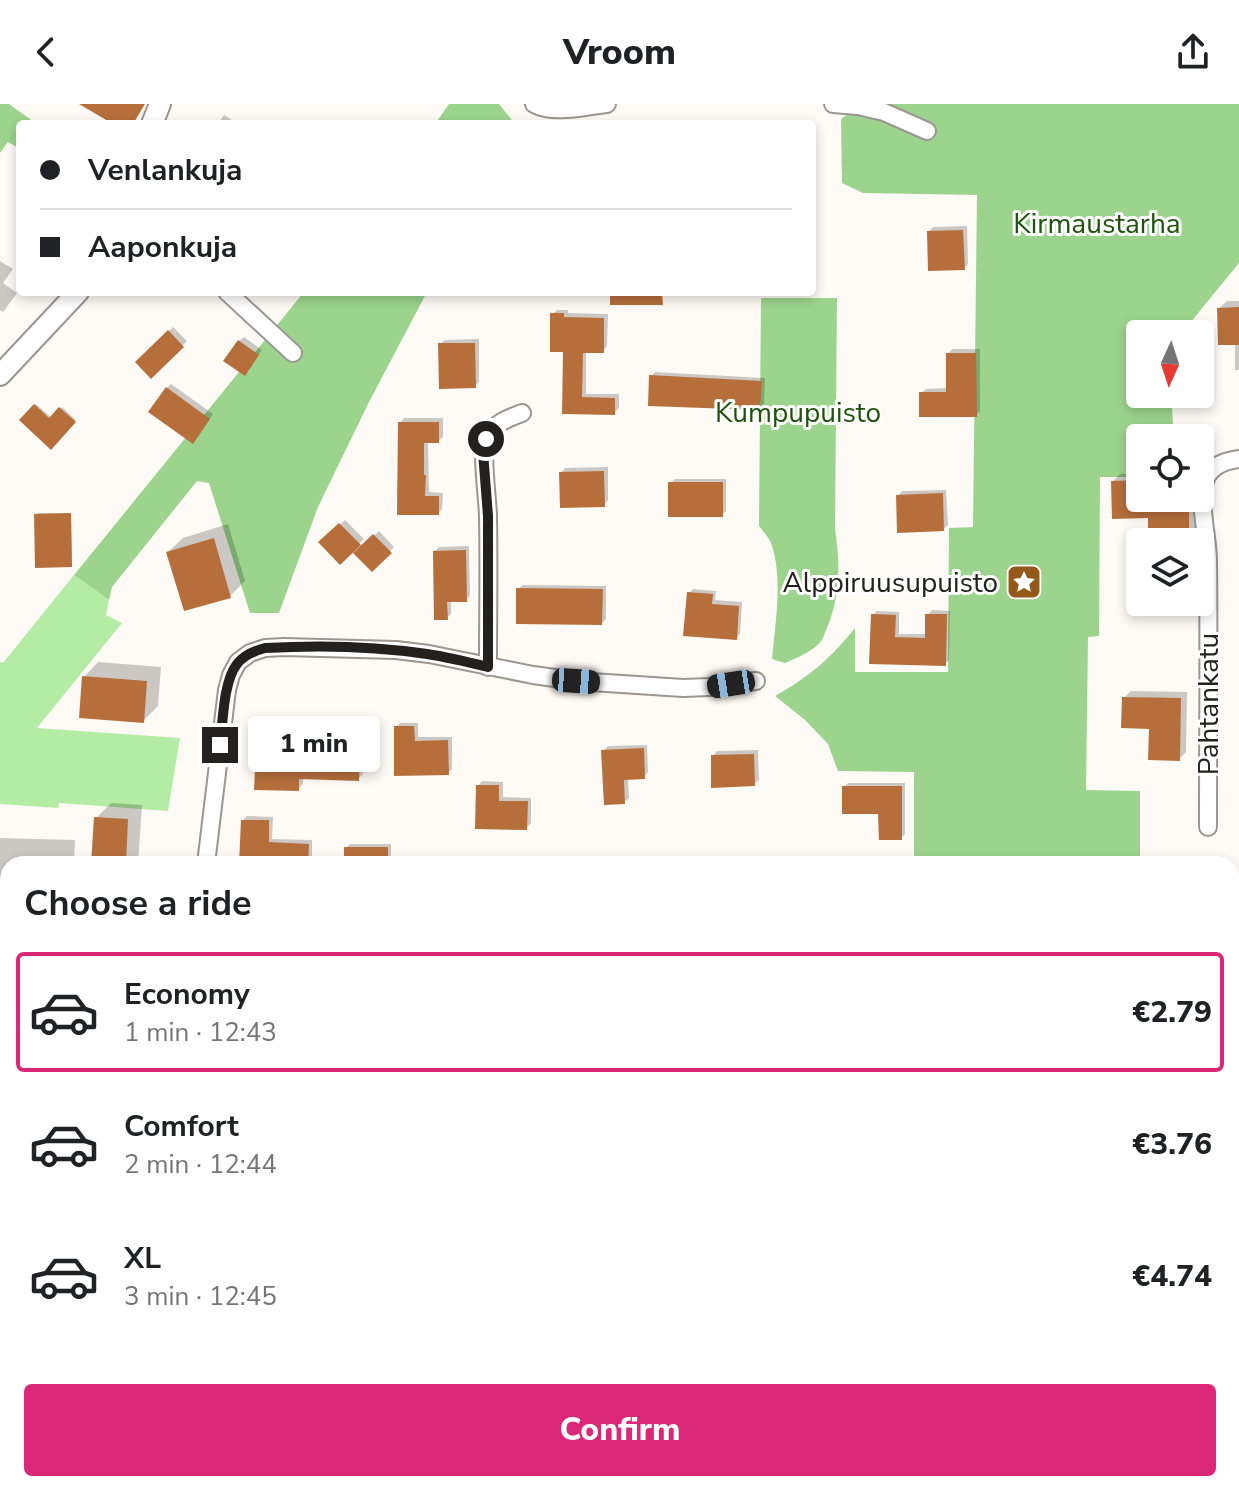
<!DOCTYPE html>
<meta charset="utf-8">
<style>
body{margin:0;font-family:"Nunito Sans",sans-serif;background:#f6f6f6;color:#202124;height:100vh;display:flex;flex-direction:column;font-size:30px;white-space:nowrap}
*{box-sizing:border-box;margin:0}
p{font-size:26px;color:#757577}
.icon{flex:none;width:44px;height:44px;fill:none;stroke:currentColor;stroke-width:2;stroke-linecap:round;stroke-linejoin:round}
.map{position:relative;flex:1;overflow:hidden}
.sheet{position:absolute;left:0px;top:752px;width:1240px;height:636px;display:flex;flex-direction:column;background:#fff;border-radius:24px 24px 0 0;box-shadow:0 4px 12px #0003}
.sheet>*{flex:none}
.guide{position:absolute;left:16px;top:16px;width:800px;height:176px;border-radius:8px;box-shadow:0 4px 12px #0003;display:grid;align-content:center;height:176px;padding:0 24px;background:#fff}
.needle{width:52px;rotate:183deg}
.tools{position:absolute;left:1126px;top:216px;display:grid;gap:16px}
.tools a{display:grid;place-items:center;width:88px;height:88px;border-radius:8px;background:#fff;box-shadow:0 4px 12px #0003;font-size:40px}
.end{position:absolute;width:36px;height:36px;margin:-18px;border:10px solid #23211f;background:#fff;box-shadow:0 0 0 4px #fff}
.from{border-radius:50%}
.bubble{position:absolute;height:56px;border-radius:8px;background:#fff;box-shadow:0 4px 12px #0003;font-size:26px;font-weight:800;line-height:56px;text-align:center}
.car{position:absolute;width:24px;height:48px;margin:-24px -12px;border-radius:10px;box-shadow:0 0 6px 2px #0007;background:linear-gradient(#222 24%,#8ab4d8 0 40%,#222 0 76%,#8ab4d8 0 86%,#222 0)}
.guide b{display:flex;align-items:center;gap:28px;height:76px;font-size:30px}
.guide b+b{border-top:2px solid #e0e0e0}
.guide i{width:20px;height:20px;background:#202124}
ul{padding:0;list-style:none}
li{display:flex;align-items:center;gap:24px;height:120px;margin:0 16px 12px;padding:0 8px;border:4px solid transparent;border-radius:8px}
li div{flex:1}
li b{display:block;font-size:30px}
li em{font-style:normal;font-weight:800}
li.active{border-color:#db2777}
li>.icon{width:72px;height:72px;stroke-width:1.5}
h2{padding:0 24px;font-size:36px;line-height:96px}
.cta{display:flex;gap:16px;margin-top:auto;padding:16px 24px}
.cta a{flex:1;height:92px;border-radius:8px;background:#db2777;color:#fff;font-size:32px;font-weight:800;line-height:92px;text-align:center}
header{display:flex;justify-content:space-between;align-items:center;height:104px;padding:0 24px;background:#fff;font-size:36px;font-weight:800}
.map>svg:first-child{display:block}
.green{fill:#b4eba5}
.forest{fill:#9cd48d}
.shadow{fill:#0003}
.building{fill:#b66f3b}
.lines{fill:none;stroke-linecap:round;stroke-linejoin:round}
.minor-casing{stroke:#9b9691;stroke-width:20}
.tertiary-casing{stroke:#9b9691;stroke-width:24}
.minor{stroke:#fff;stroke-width:16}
.tertiary{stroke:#fff;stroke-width:20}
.route{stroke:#23211f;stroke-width:10}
.labels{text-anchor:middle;stroke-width:6;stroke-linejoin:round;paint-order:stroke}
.park-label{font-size:28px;fill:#1f530c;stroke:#fff}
.poi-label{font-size:28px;fill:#23211f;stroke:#fff;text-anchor:end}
.street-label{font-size:28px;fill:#23211f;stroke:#fff}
</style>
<header><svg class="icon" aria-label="back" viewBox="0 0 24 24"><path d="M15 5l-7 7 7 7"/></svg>Vroom<svg class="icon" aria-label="share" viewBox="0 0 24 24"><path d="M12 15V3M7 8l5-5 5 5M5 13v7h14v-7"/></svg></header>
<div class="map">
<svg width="1239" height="1388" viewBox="0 0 1239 1388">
<rect width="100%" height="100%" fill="#fefaf5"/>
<path class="green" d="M74,471L109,496L106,511L122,519L37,624L180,634L168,707L59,699L58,704L0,700V558L3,559Z
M887,1380H1051L1052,1388H890Z"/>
<path class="forest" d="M0,0H9L37,20H20V45L8,38L0,49Z
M449,0H499L515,20H435Z
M862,0H1239V159L1181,230H1140V290H1171L1174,334H1140V373H1100L1099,532L1088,533L1086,686L1140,687V760H914V668L838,667L828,640L805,616L775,592C809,573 831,554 855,524V568H948L949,424L973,423L977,91L863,89L842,79L841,15Z
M304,188H427L369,298L318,403L279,509H250L209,379L197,377L112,483L109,496L74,471Z
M761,194H837L835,424C840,460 841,490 827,524C825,528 824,532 822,536C814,547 797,554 785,559L772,555C775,521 784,469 770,437C767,431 763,427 759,422Z
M1232,838H1239V1093L1232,1094Z
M0,1172H8V1289L0,1295Z"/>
<path class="shadow" d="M224,11L238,20H218Z
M967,122L968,160L964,164L929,127L933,123Z
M0,157L13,165L3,179L17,189L3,208L0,206Z
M1227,197H1239V266H1235V239L1219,204Z
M557,206H568V209L608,210L607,242L603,247H586V290H619V304L614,309L564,308L565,246L552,210Z
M173,223L187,237L151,272L138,258Z
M244,233L262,246L249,265L239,237Z
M479,235V278L475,282L440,240L445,236Z
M952,245H980V307L976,311L921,289L926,285L948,284V250Z
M655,268L765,274L764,300L760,304L651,272Z
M171,280L213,310L196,333L167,284Z
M36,300L52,314L62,303L76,316L51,343L22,316Z
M404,314H443V333L438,337H428L429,388L443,389L442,405L438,409H399L400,319Z
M608,363V396L604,401L561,369L565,364Z
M1120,370H1140V394H1195L1196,428L1189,435L1150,412L1113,377Z
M675,375H726V407L722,411L670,379Z
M946,386L948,421L944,425L898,392L902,387Z
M37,409H71L72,459L71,461L36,411Z
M345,416L364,435L340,458L321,439Z
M228,420L245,477L230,492L168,448L183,434Z
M379,427L394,443L372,465L356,449Z
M469,442L470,492L466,496H451V510L447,514L435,447L439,443Z
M523,481L606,482V515L602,519L518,485Z
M693,485L716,487L715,496L742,498L740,530L736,534L689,489Z
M932,506L950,507L949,556L945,560L872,558L873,511L877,507L899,508V530H927V511Z
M98,558L161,563L158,602L143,617L84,573Z
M1131,587L1187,588L1186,648L1179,655L1124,594Z
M400,619H418V633H452V665L448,669L396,623Z
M329,627H344V644H363V670L358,675L303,673V680L298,685L257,666L261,662H269L270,633L274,629L326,630Z
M647,641L648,668L644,673L628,674L629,694L624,698L603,647L608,642Z
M758,646L759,676L754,680L713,652L717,647Z
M482,677L503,678V693L531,694V719L526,724L478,682Z
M848,679H905V730L901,734L880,708L844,683Z
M111,699L142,701L138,760H93L96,714Z
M247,712L273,713L272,735L312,736V760H241L243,716Z
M0,734L75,736L74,760H8V782H0Z
M350,740H391V752H438V760H346V744Z
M1232,767H1239V835L1234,840H1232Z
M0,796H8V896L0,904Z
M0,1119L8,1120V1163H0Z
M0,1344L8,1345V1379H0Z
M124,1380H159V1388H124Z
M457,1380H717L718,1387L458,1388Z
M1116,1380H1176L1177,1388H1116Z"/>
<path class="building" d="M79,0H145L133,20H113Z
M963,126L965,166L928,167L927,127Z
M610,188H662L663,201H610Z
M1239,203V241H1218L1217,204Z
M550,209H564V213L604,214V249H583L582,293L615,294V311L562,310L563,248H550Z
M168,226L184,243L151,275L135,258Z
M238,236L259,251L245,272L223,257Z
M438,239H475L476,284L439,285Z
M946,249H976L977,313H919V288H946Z
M649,271L762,277L760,306L648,302Z
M166,283L210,315L193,340L148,308Z
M34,300L49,314L59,303L76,318L51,346L19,316Z
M398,318H439V339H424V371H426L425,392H439V411H397Z
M604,367L605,403L560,404L559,368Z
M1140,376V394H1189V437L1148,438V414L1112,415L1111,377Z
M668,378H723V413H668Z
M943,389L944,427L897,429L896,391Z
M71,409L72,463L35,464L34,410Z
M339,419L361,441L340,461L318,438Z
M373,430L392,449L372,468L353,449Z
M214,434L231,494L184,507L166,448Z
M466,446L467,498H447L448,516H434L433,447Z
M516,484L603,485L602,521L516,520Z
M687,488L713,490L712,500L739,502L737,536L683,532Z
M871,510L896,511L895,533L925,534V510H947L946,562L869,560Z
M82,572L147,577L144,619L79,614Z
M1122,593L1181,594L1180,657L1148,656L1149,625L1121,624Z
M394,622H414L415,637L448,636L449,671L394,672Z
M323,630L341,631L340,647L360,648L359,677L299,675V687L254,686L255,665L267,666L268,633H323Z
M644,644L645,675L624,676L625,700L604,701L601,646Z
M754,650L755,682L711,684V651Z
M476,681H499V697H528L527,726L475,725Z
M842,682H902V736H879L878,710H842Z
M94,713L128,715L126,760H91Z
M241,716H269V738L309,740L308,760H239Z
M344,743H388V760H344Z"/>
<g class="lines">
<defs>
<path id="minor" d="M534,0C554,11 586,2 607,0
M833,0L858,2L884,8L927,27
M227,188L293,249
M488,563C488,513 489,463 488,413C488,395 480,347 487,333C494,319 509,314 522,309
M1208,723C1208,635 1209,546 1208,457C1208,433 1198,399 1205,377C1210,362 1224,357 1239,355
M206,760L227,586L231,571L238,558L250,549L265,544L284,543L396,546L429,550L533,571L576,577L683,584L709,583L756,577
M0,966L8,968
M355,1380V1388
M1080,1380L1081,1388
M749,1388V1380"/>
<path id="tertiary" d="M152,20L160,0
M0,271L78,188"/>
</defs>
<use href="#minor" class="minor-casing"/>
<use href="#tertiary" class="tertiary-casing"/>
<use href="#minor" class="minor"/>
<use href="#tertiary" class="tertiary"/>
</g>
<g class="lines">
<path class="route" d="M220,641C223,619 223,578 237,560C244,551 254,547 265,544C318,541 374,542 427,550C447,553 468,558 488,563V412L483,348L486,335"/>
</g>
<defs>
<symbol id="sight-square" viewBox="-11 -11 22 22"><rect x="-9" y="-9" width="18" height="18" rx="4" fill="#95581b" stroke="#fff"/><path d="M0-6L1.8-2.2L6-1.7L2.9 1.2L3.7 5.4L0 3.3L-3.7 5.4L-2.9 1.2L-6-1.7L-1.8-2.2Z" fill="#fff"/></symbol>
</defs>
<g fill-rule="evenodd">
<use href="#sight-square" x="1004" y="458" width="40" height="40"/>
</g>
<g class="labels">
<g class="park-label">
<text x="1097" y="129">Kirmaustarha</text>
<text x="798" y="318">Kumpupuisto</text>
</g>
<g class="poi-label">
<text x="998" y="488">Alppiruusupuisto</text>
</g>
<g class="street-label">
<text transform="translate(1208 600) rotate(-90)" y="10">Pahtankatu</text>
</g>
</g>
</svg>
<div class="tools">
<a><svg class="needle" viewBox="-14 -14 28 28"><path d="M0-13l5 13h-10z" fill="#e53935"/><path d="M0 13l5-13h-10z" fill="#757577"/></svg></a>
<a><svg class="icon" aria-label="locate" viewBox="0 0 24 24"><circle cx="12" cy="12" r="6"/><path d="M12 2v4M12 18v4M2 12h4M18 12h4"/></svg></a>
<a><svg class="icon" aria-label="layers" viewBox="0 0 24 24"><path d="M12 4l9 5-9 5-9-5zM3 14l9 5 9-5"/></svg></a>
</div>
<i class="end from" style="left:486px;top:335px"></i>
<i class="end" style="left:220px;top:641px"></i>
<div class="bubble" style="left:248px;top:612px;width:132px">1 min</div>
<i class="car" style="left:576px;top:577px;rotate:94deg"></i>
<i class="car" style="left:731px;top:580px;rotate:261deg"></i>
<div class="guide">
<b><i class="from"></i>Venlankuja</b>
<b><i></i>Aaponkuja</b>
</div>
<section class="sheet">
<h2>Choose a ride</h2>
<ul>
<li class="active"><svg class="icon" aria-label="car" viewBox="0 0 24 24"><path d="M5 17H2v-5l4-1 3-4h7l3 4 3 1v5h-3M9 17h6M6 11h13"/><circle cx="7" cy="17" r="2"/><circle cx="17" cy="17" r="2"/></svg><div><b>Economy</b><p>1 min · 12:43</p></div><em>€2.79</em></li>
<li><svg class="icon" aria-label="car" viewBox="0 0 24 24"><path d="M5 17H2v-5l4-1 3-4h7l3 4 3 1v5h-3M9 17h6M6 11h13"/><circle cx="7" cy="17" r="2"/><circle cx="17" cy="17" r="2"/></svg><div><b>Comfort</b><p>2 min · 12:44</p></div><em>€3.76</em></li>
<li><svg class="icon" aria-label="car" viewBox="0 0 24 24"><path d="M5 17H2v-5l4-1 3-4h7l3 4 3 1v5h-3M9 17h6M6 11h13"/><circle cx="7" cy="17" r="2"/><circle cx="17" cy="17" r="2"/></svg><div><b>XL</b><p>3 min · 12:45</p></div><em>€4.74</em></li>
</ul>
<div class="cta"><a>Confirm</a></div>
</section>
</div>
